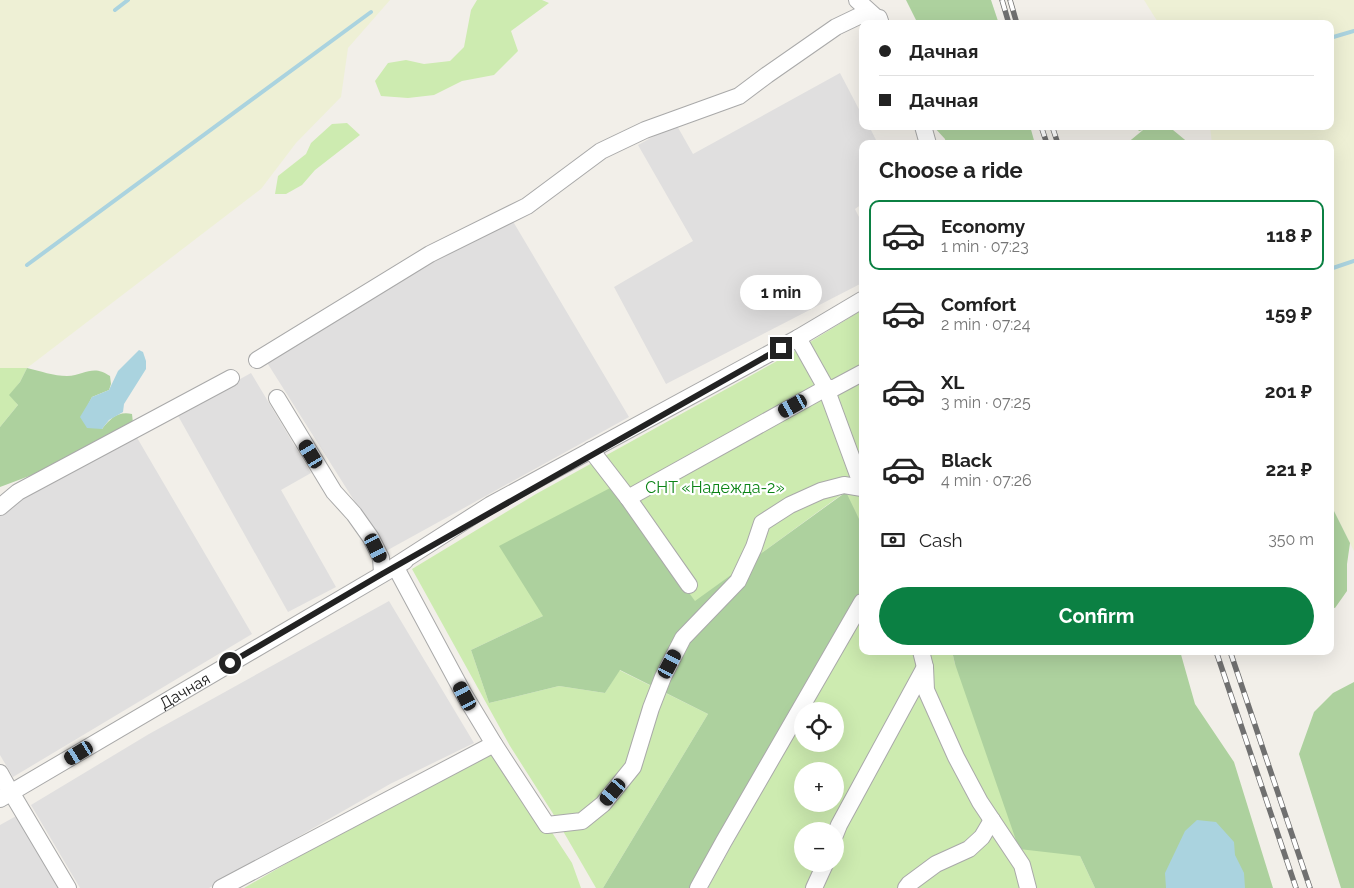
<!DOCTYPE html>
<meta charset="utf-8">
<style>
body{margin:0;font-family:Raleway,sans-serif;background:#f6f6f6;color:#222;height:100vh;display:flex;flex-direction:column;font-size:19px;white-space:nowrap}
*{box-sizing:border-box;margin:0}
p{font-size:16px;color:#767676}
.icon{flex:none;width:28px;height:28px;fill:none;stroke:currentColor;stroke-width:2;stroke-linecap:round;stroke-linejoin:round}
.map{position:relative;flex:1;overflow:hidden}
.sheet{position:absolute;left:859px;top:140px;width:475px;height:515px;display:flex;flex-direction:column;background:#fff;border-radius:10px;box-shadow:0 5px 20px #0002}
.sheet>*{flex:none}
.banner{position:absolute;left:859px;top:20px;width:475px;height:110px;border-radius:10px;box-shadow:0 5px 20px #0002;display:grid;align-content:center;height:110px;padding:0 20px;background:#fff}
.controls{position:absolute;left:794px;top:702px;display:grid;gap:10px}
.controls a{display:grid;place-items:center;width:50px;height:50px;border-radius:50%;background:#fff;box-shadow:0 5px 20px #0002;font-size:25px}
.end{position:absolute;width:22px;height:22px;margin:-11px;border:6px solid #222;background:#fff;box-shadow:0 0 0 2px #fff}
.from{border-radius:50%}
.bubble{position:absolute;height:35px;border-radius:18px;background:#fff;box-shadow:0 5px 20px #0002;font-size:16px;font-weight:700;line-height:35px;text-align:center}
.car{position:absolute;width:15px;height:30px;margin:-15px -8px;border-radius:6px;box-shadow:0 0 4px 1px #0007;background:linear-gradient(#222 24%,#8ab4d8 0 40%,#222 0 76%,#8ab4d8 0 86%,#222 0)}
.banner b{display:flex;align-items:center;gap:18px;height:48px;font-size:19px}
.banner b+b{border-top:1px solid #e0e0e0}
.banner i{width:12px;height:12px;background:#222}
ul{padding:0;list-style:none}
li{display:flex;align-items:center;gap:15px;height:70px;margin:0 10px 8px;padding:0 10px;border:2px solid transparent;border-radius:10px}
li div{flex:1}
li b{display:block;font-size:19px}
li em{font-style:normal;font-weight:700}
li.selected{border-color:#0b8043}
li>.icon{width:45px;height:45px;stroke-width:1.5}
h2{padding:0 20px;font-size:22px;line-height:60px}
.pay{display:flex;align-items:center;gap:12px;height:55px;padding:0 20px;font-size:19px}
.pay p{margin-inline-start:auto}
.cta{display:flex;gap:10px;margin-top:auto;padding:10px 20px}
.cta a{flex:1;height:58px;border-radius:30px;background:#0b8043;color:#fff;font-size:20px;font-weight:700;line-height:58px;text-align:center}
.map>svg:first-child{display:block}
.residential{fill:#e0dfdf}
.farmland{fill:#eef0d5}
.grass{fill:#cdebb0;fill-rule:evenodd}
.forest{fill:#add19e}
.water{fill:#aad3df}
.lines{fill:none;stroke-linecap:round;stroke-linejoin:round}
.stream{stroke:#aad3df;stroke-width:4}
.minor-casing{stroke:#a9a9a9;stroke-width:18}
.minor{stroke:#fff;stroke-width:16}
.rail-casing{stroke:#707070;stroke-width:5.5}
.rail{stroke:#fff;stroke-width:4;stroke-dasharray:11;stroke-linecap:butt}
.route{stroke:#222;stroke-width:6}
.labels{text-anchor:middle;stroke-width:4.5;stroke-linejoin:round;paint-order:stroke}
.park-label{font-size:16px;fill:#0c8416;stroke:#fff}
.street-label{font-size:16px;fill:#222;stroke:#fff}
</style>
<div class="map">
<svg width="1354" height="888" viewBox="0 0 1354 888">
<rect width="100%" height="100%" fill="#f2efe9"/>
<path class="residential" d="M840,73L862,115V126H869L878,144H862V204L855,209L862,223V283L666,384L614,287L693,241L638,145L676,124L693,154Z
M511,218L629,417L386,551L266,361L312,331Z
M251,373L311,473L281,490L336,587L288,612L177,414Z
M136,436L252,634L13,777L0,755V511Z
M389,601L474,743L390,784L209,888H80L31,805L149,734Z
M18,815L61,888H0V825Z"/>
<path class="farmland" d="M0,0H390L348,48L341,97L296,143L261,189L27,368H0Z
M1144,0H1354V551L1330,503V144H1212L1210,126H1330V24H1159Z"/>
<path class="grass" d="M477,0H542L549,3L511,31L518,51L494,75L462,81L434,95L408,98L381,96L375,81L388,63L406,60L424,64L450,61L464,47L471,10Z
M347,123L360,135L315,170L302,185L286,194H275L278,176L306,154L311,143L332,124Z
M862,310V525L845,492L695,602L612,487L543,616L471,650L489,703L559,686L605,693L619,670L708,714L603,888H596L552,812L510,746L412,569L536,494L797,350Z
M0,368H27L20,382L10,395L18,405L0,427Z
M862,612V651H952L955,664L1080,856L1095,888H708L802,718V744H835V711H806ZM802,771H835V804H802ZM802,831H835V864H802Z
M494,744L572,863L581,888H244Z"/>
<path class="forest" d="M906,0H991L999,24H918Z
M933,126H1030L1035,144H946L945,139Z
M1135,126H1174L1173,130L1190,144H1126L1143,130L1139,131Z
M27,368C40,371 54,376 67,376C85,375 93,364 110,376L111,384L109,390L92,397L88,405L102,429C111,418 118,411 132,414L133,423L104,437L75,456L48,469L0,487V427L18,405L9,395L20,382Z
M612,487L695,601L846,492L862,525V593L843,635L693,888H603L708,714L620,670L605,693L559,686L489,703L471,650L543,616L499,546Z
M1330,503L1350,543L1347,564V591L1335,608L1330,607Z
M952,651H1180L1195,704L1234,762L1273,888H1095L1080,856L1019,849L955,664Z
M1354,682V888H1341L1299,754L1314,712L1333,693Z"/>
<path class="water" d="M139,350L143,352L146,361V369L124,404L123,412L109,420L102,429L87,428L80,417L92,397L109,390L118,371Z
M1197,820L1216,822L1234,842L1235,855L1244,873L1245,888H1166L1165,873L1185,831Z"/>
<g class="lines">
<path class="stream" d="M115,10L128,0
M1330,38L1354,31
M27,265L371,12
M1330,269L1354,261"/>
<defs>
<g id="minor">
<path d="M857,0L879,20"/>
<path d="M923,126L928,144"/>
<path d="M862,300L798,338L490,505L395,566L465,696L494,744L547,825L582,821L603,804L633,767L651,708L663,677L683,638L738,581L754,547L762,523L790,505L821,491L844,485L862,488"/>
<path d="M798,338L826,388L862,486"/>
<path d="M257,360L430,254L527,206L601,151L645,130L739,96L767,75L836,27L859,16L879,18L881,24"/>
<path d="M277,398L334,492L354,514L371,538L381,558L382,573"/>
<path d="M591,450L628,498L689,585"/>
<path d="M628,498L826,388H834L862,373"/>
<path d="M0,507L18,492L231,378"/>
<path d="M921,651L925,667L926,690L956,757L980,802L1022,865L1028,888"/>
<path d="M0,773L11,793"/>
<path d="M14,797L68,888"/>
<path id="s1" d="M0,799L405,561"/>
<path d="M835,835L839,825L925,667"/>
<path d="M221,888L494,744"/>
<path d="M698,888L724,841L862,602"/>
<path d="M814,888L825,864"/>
<path d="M906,888L909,884L936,864L969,849L982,837L992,820"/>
</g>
</defs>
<use href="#minor" class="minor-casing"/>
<use href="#minor" class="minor"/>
<defs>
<path id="rail" d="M1002,0L1009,24
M1010,0L1017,24
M1041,126L1047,144
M1052,126L1058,144
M1216,651L1296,888
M1230,651L1310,888"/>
</defs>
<use href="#rail" class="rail-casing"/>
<use href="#rail" class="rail"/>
</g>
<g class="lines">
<path class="route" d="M230,663L382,574L781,348"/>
</g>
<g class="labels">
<g class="park-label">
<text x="715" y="493">СНТ «Надежда-2»</text>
</g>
<g class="street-label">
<text dy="6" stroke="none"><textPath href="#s1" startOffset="214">Дачная</textPath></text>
</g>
</g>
</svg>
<div class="controls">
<a><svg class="icon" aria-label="locate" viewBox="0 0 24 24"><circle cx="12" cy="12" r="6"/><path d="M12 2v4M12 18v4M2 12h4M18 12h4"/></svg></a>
<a>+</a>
<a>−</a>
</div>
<i class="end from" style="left:230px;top:663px"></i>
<i class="end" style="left:781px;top:348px"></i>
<div class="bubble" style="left:740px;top:275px;width:82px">1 min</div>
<i class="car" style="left:793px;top:406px;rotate:241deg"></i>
<i class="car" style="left:311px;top:454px;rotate:329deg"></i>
<i class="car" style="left:376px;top:548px;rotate:154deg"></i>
<i class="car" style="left:670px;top:664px;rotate:28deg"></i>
<i class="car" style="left:465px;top:696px;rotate:332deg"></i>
<i class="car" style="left:79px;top:753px;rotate:239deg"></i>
<i class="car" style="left:613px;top:792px;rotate:220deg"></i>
<div class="banner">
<b><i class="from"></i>Дачная</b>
<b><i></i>Дачная</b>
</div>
<section class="sheet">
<h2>Choose a ride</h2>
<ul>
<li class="selected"><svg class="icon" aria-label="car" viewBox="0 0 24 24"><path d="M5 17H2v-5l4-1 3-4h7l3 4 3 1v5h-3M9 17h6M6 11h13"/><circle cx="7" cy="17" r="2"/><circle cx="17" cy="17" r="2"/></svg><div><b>Economy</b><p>1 min · 07:23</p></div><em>118 ₽</em></li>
<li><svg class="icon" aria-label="car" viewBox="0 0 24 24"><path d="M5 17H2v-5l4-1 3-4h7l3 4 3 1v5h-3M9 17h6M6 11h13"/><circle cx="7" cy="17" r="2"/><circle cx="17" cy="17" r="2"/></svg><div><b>Comfort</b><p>2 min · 07:24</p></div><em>159 ₽</em></li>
<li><svg class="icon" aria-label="car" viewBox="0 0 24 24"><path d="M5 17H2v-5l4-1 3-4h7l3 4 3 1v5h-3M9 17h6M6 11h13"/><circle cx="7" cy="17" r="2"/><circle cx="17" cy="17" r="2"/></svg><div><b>XL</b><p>3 min · 07:25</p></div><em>201 ₽</em></li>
<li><svg class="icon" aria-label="car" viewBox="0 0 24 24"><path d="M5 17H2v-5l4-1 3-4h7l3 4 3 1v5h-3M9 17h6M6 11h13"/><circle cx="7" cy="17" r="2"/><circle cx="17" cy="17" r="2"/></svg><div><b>Black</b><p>4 min · 07:26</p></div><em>221 ₽</em></li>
</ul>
<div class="pay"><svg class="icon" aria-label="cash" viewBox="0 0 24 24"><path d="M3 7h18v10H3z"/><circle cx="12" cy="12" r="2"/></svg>Cash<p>350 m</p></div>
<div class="cta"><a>Confirm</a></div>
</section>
</div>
